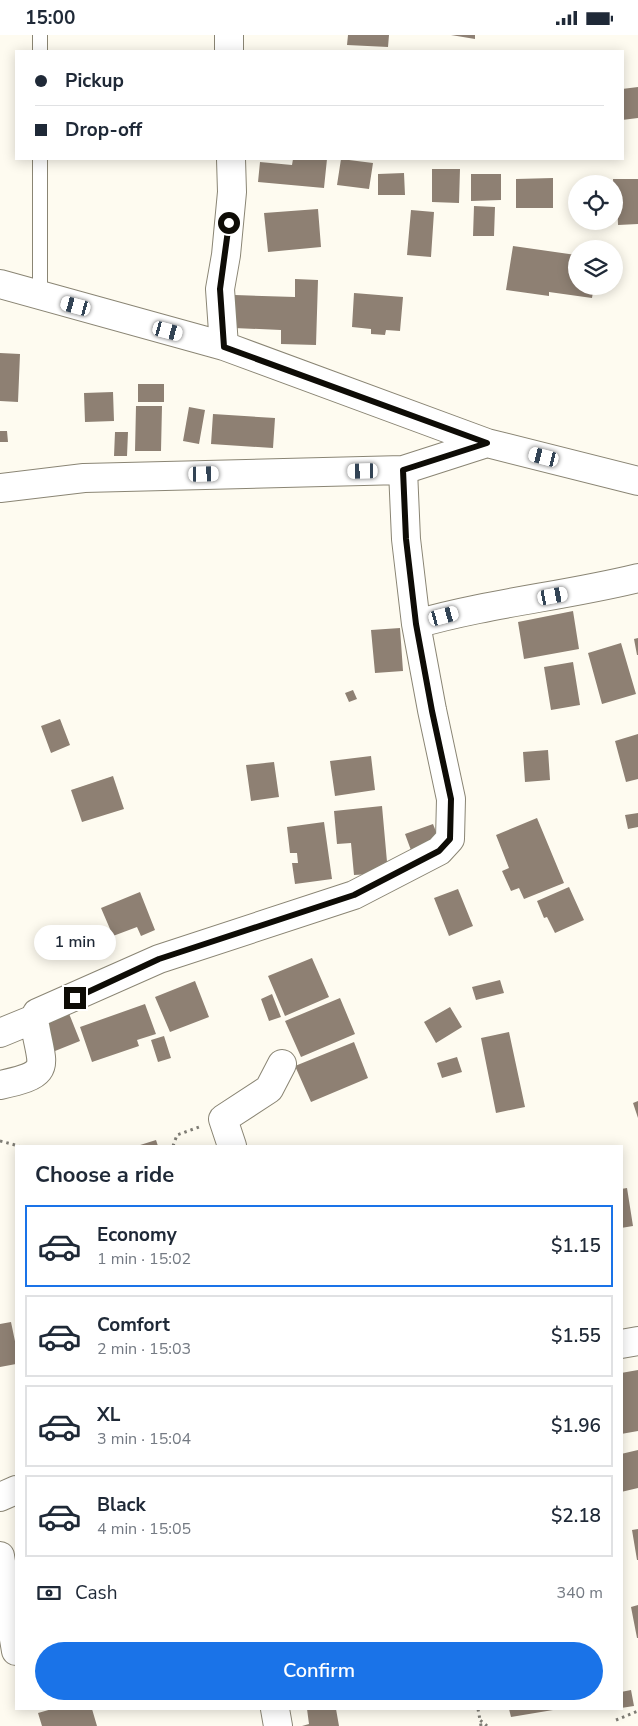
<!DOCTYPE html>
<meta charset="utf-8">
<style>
body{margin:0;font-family:"Nunito Sans",sans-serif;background:#f6f6f7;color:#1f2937;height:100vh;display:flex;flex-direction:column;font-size:19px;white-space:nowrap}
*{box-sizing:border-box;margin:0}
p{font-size:16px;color:#747a83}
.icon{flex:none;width:28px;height:28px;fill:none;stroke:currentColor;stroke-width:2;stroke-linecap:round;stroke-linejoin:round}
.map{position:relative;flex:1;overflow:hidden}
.panel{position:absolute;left:15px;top:1110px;width:608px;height:565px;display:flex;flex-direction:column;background:#fff;border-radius:0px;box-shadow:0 2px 12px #0003}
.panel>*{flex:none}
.top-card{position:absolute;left:15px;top:15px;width:609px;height:110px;border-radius:0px;box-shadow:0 2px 12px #0003;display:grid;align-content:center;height:110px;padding:0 20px;background:#fff}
.buttons{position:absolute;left:568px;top:140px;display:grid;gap:10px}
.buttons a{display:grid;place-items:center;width:55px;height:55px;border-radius:50%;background:#fff;box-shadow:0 2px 12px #0003;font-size:25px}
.end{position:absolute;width:22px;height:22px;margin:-11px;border:6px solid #0e0c06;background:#fff;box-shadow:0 0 0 2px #fff}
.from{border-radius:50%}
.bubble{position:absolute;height:35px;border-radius:18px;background:#fff;box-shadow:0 2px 12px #0003;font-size:16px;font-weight:600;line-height:35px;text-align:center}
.car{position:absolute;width:15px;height:30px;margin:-15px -8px;border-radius:6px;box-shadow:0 0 4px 1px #0007;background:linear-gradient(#fff 24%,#345 0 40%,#fff 0 76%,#345 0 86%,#fff 0)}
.top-card b{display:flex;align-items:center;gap:18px;height:48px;font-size:19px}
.top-card b+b{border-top:1px solid #e0e1e3}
.top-card i{width:12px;height:12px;background:#1f2937}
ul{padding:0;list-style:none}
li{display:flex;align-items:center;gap:15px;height:82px;margin:0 10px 8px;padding:0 10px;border:2px solid #e0e1e3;border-radius:0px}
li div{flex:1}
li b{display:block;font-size:19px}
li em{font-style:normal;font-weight:600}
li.current{border-color:#1a73e8}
li>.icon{width:45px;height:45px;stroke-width:1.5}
h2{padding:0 20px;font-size:22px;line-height:60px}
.pay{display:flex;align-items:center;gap:12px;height:55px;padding:0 20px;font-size:19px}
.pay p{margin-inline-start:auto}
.action{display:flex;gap:10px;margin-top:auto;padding:10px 20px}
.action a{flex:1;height:58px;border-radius:30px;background:#1a73e8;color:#fff;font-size:20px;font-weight:600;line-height:58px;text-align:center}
.status{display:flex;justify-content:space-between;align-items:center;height:35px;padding:0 25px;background:#fff;direction:ltr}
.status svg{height:14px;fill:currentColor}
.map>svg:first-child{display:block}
.building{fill:#8e8073}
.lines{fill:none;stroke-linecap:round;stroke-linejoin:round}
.lane-casing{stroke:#8a8574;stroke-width:16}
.street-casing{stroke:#8a8574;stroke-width:30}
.path{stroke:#7e7c74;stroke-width:3;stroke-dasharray:2.5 4;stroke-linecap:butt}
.lane{stroke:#fff;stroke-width:14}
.street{stroke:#fff;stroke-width:28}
.route{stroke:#0e0c06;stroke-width:6}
</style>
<div class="status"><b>15:00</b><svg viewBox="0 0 49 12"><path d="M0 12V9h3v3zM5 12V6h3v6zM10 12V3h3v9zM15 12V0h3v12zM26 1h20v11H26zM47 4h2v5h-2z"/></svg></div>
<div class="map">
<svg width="638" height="1691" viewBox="0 0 638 1691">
<rect width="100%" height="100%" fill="#fefbf0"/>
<path class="building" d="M348,0H389L388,12L347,10Z
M451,0H475V4Z
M638,52V83L622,85V54Z
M293,124H327L324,153L258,147L260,127L292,130Z
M341,124L373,128L369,154L337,150Z
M432,134H460L459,168L432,167Z
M404,138L405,160H378V139Z
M471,139H501V165L471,166Z
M553,143V173H516V144Z
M613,144H638V189L618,190L617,160L614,161Z
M474,171L495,172L494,201H473Z
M318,174L321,212L268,217L264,178Z
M411,175L434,177L431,222L407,220Z
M513,211L576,220V251H594L592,263L549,257V261L506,255Z
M295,244L318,245L316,310L281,309V295L234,293L235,260L295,262Z
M354,258L403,262L400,296L386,295L385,300L371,299V294L352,292Z
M0,318L20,319L18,367L0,366Z
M138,349H164V367H138Z
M113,357L114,386L85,387L84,358Z
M136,371H162L161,416H135Z
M189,372L205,375L199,409L183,406Z
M213,379L275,383L273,413L211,409Z
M0,396H7L8,407H0Z
M115,397H128L127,421H114Z
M573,576L579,614L524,624L518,587Z
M400,593L403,636L375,638L371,595Z
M638,603V620H637L634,604Z
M621,608L636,659L602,669L588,618Z
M573,627L580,670L551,675L544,632Z
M353,655L357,664L349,667L345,658Z
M60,684L70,710L51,718L41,691Z
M638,699V744L626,747L615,706Z
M548,715L550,745L525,747L523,717Z
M371,721L375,755L335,761L330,726Z
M274,727L279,762L251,766L246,730Z
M113,741L124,774L82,787L71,755Z
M382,771L388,838L354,840L351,808L337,809L334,776Z
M638,778V792L628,794L625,780Z
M537,783L564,848L524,864L519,853L511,856L502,836L509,833L496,800Z
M324,787L332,844L295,849L292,828H298L297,818H290L287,792Z
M433,789L440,807L412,818L405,799Z
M569,852L584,885L555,898L547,882L544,883L537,866Z
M458,854L473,891L449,901L434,863Z
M140,857L155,895L141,901L137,892L113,901L101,873Z
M312,923L329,962L285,981L268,941Z
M500,945L504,958L476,965L472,952Z
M195,946L209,982L170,997L155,962Z
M272,959L281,982L269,986L261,964Z
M340,963L355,999L301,1022L285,986Z
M145,969L156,999L137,1005L139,1011L92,1027L80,992Z
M450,972L462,992L436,1008L424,987Z
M68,976L80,1006L50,1018L38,988Z
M509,997L525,1072L496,1078L481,1003Z
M164,1001L171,1023L158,1027L151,1005Z
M354,1007L368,1043L311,1067L295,1031Z
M457,1022L462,1037L442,1043L437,1028Z
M638,1066V1083L633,1068Z
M156,1105L158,1111H137Z
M627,1153L633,1191L621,1193V1154Z
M11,1287L16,1311V1329L0,1332V1289Z
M638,1335V1396L621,1399V1338Z
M638,1415V1453L621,1457V1419Z
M638,1494V1525H637L632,1495Z
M638,1570V1603H637L631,1572Z
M631,1655L634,1671L621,1673V1657Z
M52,1674H92L97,1691H42L38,1678Z
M307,1674H336L339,1691H302L309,1689Z
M509,1674H553V1675L511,1682Z"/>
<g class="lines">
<defs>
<path id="lane" d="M40,16V0
M40,261V124"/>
<path id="street" d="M229,16V0
M0,249L224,311L487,408L638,446
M224,311L220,254L226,220L232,157L231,124
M0,453L84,443L403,435L487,408
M416,589C489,568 565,561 638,543
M0,998L34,984
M0,1050C56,1038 41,1032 34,984L37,978L159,924L354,860L439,816L450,804L451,764L432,675L416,589L406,504L403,435
M232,1111L223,1084L269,1054L282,1029
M621,1309L638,1306
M0,1462L16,1455
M0,1521L16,1616
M275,1674L278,1691"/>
</defs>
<use href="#lane" class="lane-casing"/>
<use href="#street" class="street-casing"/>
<path class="path" d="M0,1106L19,1111
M173,1111L177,1100L199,1092
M478,1674L480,1685
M616,1685L638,1676
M481,1691L480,1685L487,1691"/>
<use href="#lane" class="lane"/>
<use href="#street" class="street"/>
</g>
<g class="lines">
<path class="route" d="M75,963L159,924L354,860L439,816L450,804L451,764L432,676L416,589L406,504L403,435L487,408L224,312L220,254L229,188"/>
</g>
</svg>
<div class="buttons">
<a><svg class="icon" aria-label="locate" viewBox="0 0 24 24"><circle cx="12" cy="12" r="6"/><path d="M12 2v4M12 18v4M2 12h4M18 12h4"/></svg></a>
<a><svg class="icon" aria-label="layers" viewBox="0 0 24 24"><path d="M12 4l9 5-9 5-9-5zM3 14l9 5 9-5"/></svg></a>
</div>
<i class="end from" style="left:229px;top:188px"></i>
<i class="end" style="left:75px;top:963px"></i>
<div class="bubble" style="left:34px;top:890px;width:82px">1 min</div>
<i class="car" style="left:76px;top:271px;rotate:285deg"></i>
<i class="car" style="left:168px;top:296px;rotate:105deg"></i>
<i class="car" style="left:544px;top:422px;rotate:284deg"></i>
<i class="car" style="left:363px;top:436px;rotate:269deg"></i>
<i class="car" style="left:204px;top:439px;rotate:89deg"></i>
<i class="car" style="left:553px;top:561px;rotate:80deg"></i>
<i class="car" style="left:444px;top:581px;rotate:75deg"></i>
<div class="top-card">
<b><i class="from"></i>Pickup</b>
<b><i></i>Drop-off</b>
</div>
<section class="panel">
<h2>Choose a ride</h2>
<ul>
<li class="current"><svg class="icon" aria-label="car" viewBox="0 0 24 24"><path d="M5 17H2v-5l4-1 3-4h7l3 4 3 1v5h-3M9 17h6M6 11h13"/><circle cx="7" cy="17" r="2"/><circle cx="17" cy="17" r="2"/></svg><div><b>Economy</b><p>1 min · 15:02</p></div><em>$1.15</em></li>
<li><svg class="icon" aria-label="car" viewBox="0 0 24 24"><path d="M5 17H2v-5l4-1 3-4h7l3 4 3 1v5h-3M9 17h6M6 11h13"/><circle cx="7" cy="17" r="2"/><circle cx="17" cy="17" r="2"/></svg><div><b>Comfort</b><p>2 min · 15:03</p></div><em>$1.55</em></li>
<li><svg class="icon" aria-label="car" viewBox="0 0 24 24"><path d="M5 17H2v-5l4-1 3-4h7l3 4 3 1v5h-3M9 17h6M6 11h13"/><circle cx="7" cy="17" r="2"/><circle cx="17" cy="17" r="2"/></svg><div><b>XL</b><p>3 min · 15:04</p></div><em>$1.96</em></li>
<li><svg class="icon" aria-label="car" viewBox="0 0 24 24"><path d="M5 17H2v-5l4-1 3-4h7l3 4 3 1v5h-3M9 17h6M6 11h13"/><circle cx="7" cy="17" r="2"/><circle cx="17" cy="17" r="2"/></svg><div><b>Black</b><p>4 min · 15:05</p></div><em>$2.18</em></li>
</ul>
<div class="pay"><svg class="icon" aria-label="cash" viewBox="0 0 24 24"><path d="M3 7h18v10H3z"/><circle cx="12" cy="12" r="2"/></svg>Cash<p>340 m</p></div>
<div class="action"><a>Confirm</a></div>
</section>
</div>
